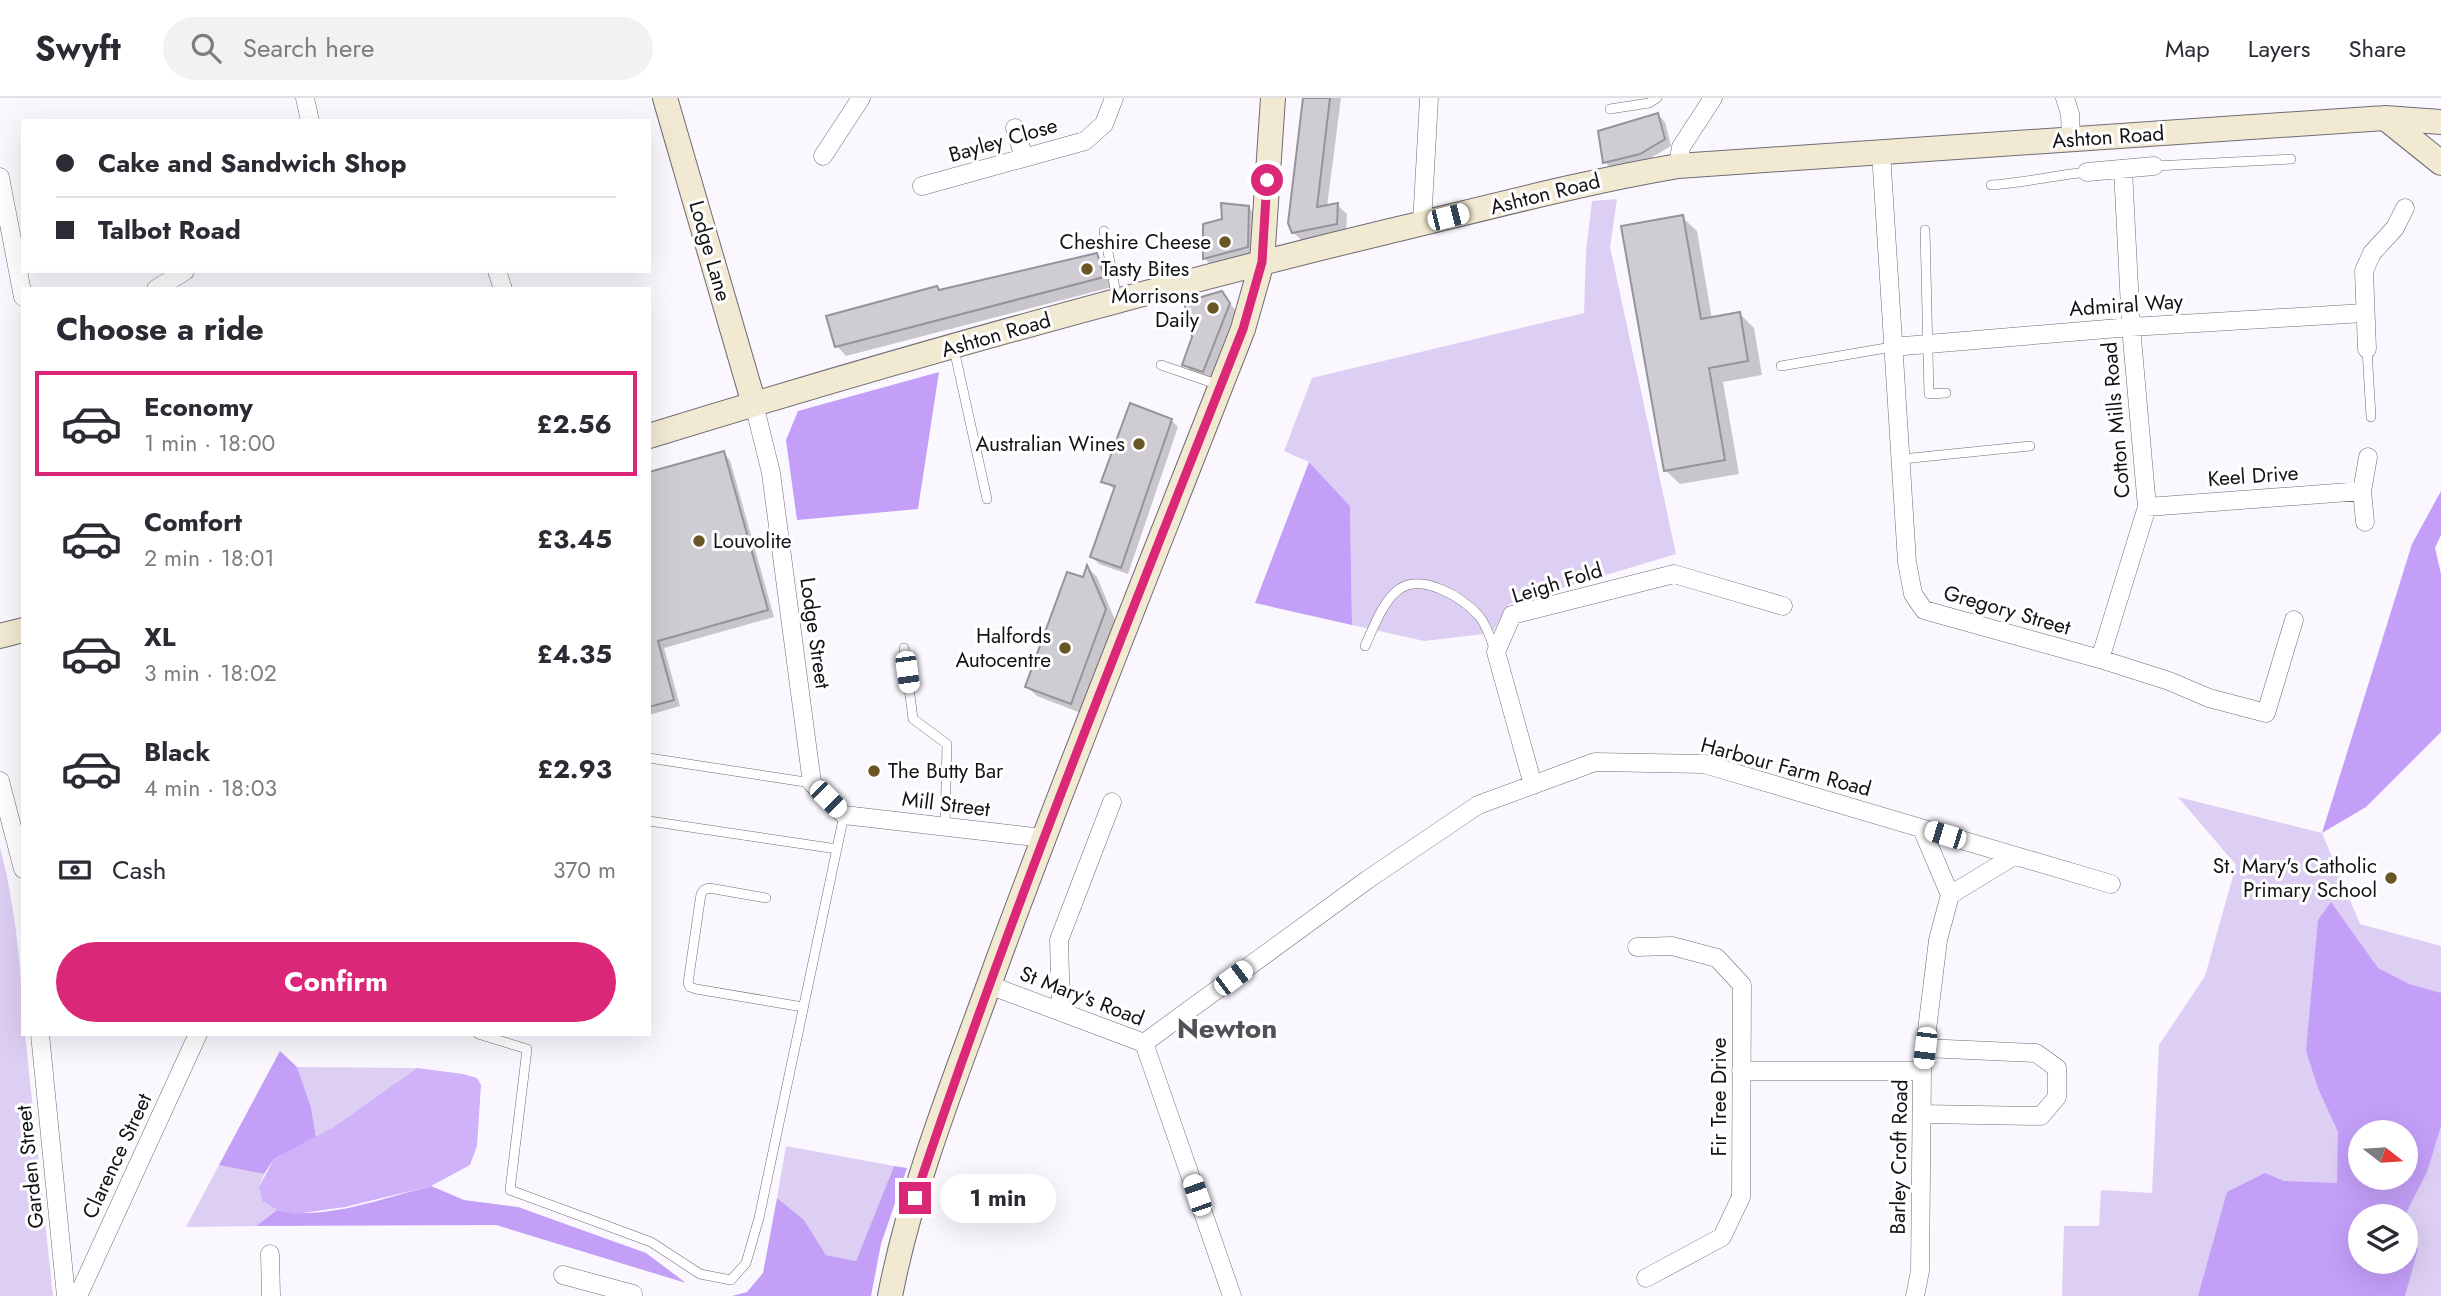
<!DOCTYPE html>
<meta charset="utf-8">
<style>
body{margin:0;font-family:Jost,sans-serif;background:#f2f2f3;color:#2b2b33;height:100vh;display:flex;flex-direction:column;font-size:26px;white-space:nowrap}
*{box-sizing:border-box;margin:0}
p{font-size:23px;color:#7c7c81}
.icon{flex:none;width:38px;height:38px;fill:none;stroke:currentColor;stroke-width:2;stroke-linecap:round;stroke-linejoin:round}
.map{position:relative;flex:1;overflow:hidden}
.sheet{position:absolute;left:21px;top:189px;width:630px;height:749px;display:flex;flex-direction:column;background:#fff;border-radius:0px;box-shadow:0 7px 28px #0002}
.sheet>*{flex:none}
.banner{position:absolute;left:21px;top:21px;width:630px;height:154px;border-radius:0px;box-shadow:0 7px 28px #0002;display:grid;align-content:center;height:154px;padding:0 35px;background:#fff}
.needle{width:46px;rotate:107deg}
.buttons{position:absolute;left:2348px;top:1022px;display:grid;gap:14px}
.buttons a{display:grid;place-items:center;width:70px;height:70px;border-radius:50%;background:#fff;box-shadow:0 7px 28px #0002;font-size:35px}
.end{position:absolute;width:32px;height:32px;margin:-16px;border:9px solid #db2777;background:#fff;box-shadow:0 0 0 4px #fff}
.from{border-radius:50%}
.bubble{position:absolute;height:49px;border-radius:24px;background:#fff;box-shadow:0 7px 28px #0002;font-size:23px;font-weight:700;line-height:49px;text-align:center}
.car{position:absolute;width:21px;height:42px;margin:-21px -10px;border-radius:9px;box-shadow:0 0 5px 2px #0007;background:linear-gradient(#fff 24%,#345 0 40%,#fff 0 76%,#345 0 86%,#fff 0)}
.banner b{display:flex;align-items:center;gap:24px;height:66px;font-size:26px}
.banner b+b{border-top:2px solid #e1e1e2}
.banner i{width:18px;height:18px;background:#2b2b33}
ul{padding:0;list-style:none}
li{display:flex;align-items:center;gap:21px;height:105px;margin:0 14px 10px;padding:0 21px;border:4px solid transparent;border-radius:0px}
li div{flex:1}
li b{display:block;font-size:26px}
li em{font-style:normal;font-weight:700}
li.current{border-color:#db2777}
li>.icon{width:63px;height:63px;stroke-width:1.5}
h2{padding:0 35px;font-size:32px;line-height:84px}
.pay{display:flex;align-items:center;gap:18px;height:77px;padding:0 35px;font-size:26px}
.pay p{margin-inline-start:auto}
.button{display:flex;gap:14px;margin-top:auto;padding:14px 35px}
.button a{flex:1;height:80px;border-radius:42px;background:#db2777;color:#fff;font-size:28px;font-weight:700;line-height:80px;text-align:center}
header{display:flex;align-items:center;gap:42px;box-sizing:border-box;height:98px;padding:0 35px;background:#fff;border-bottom:2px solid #e1e1e2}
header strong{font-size:33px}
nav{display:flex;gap:38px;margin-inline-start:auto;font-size:24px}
.search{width:490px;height:63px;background:#f2f2f3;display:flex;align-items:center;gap:18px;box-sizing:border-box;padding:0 24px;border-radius:38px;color:#7c7c81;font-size:26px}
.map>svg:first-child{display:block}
.green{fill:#ddcff3;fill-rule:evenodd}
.forest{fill:#c39ff8;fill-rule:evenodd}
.water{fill:#cfb2fa}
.shadow{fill:#0003}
.building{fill:#cfccd4;stroke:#95939b;stroke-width:2}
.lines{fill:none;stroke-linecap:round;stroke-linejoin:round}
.lane-casing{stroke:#6f6c74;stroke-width:10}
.street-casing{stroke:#6f6c74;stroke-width:19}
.secondary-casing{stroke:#6f6c74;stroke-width:26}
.lane{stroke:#fff;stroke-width:9}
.street{stroke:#fff;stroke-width:18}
.secondary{stroke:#f2e9d3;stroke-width:24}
.route{stroke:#db2777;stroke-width:9}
.poi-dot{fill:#6a5624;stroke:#fff;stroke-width:2.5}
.labels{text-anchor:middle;stroke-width:6;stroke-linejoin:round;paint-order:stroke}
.street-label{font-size:21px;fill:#131215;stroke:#fff}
.poi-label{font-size:21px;fill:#131215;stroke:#fff;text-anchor:end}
.district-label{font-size:28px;font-weight:bold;fill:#535158;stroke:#fff}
</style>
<header>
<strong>Swyft</strong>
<div class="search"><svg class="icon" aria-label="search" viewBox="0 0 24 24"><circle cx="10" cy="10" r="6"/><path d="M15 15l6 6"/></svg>Search here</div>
<nav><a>Map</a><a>Layers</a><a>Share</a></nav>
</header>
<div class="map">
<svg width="2441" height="1198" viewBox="0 0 2441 1198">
<rect width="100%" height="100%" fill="#faf8fe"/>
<path class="green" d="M1617,101L1610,149L1676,456L1509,506L1492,535L1424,543L1352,527L1350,408L1309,364L1284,353L1312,280L1584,215L1586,153L1592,103Z
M2178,699L2322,735L2360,826L2441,848V1198H2062L2064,1128H2099L2101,1092L2152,1095L2159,947L2205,878L2236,767ZM2361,1034H2406V1080H2361ZM2361,1118H2406V1164H2361Z
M0,749C15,805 23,879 23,936H25L53,1198H0Z
M297,969L417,970L332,1030L316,1039L311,1009Z
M786,1048L894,1068L856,1163L826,1157L804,1122L777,1100Z
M219,1067L264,1076L259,1089L262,1103L277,1112L256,1128L186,1129Z"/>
<path class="forest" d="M939,274L918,411L797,422L786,342L798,313Z
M1309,364L1350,408L1352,527L1255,505Z
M2441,393V437L2435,450L2441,476V634L2366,709L2322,735L2412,446Z
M2331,804L2378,870L2409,886L2441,895V1028L2427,1074L2406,1115L2418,1151L2405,1198H2198L2227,1094L2265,1075L2284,1083L2337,1085L2338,1034L2318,990L2306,953L2318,822ZM2406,1034V1080H2361V1034ZM2406,1118V1164H2361V1118Z
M280,953L297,969L311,1009L316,1039L274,1061L264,1076L219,1067Z
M894,1068L907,1070L881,1146L871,1198H732L747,1194L763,1175L777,1100L804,1122L826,1157L856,1163Z
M431,1088L464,1102L518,1109L646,1155L686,1185L496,1127L256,1128L277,1112C326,1123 383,1100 431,1088Z"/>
<path class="water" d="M417,970L463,976L477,980L481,987L477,1048L470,1067L431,1088L345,1109L296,1116L277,1112L262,1103L259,1089L274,1061L332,1030Z"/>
<path class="shadow" d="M1305,0H1341L1327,109L1337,107L1347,116L1346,135L1303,144L1293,134Z
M1658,17L1665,24L1671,48L1647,62L1612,71L1605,64Z
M1248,109L1255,116L1254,156L1211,167L1204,160Z
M1682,119L1697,133L1712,221L1740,216L1754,230L1762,277L1723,284L1739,376L1680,386L1665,372Z
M1097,157L1107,166L1112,189L846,258L837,248Z
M1222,195L1236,213L1210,280L1191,273L1184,266Z
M1171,322L1178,329L1128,476L1099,466L1092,459L1115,392L1104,383Z
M723,355L730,362L774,519L664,550L680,608L649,617V376Z
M1088,470L1097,479L1115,522L1081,615L1037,598L1027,589Z"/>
<path class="building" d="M1303,0H1330L1317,109L1338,105L1337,126L1292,135L1288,125Z
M1658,15L1665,41L1640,56L1603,65L1598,33Z
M1221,105L1249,108L1248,149L1203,161V126L1222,121Z
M1683,117L1701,221L1740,214L1748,263L1709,270L1725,362L1664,373L1621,128Z
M1097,155L1104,179L835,249L826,218L937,188L939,192Z
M1222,193L1230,205L1203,274L1182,267L1192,239L1184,204Z
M1130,305L1172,321L1121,470L1090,459L1115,388L1101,384Z
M724,353L768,512L658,543L674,602L649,609V374Z
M1087,467L1106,511L1071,606L1025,589L1067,474L1083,479Z"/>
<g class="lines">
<defs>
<path id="lane" d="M1610,11L1649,5L1657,0
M2154,68L2291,61
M1991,87C2024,85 2055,77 2087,74
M1925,132L1929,296L1946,295
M1104,133L1117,201
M954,251L987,401
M2367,251L2371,319
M1161,267L1219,287
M1781,268L1892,249
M1902,361L2030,348
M1365,548C1373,531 1383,503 1398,492C1422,474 1463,500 1479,518C1487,527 1491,542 1495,553
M904,550L913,621L947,646L945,729
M649,660L812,685
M649,723L837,751
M766,800L709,790L704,792L701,796L688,885L690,889L696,891L803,909
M478,936L527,951L510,1092L651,1144L700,1176L731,1182L746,1165L759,1120L844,717"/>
<path id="street" d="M305,0L310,23
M2065,0L2070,16L2071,41
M1015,30L1024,60
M1881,54L1907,464L1913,496L1924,512L2100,561L2169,583L2209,600L2266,615L2294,522
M823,58L861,0
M1678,68L1681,49L1713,0
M2087,74L2154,68
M0,79L23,199
M922,88L1085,43L1104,26L1114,0
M1422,126L1429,0
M497,173L503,191
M156,191L185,173
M1892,249L2131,229L2364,215
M2367,251L2364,173L2372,155L2395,130L2405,110
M754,306L771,375L812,685L844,717L1043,740
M2147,409L2362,393
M2365,424L2362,393L2368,359
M2100,561L2147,409L2131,229L2123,71
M0,683L23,771
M1533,687L1496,554L1512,517L1674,476L1783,508
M1922,731L1950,797L2014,758
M1637,849L1672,848L1717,860L1742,887L1741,1099L1722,1139L1646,1180
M989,887L1144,945L1232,1198
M1061,914L1059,842L1112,704
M40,936L66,1198
M1144,945L1367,782L1478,707L1595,664L1704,666L2111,786
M1741,973H1922
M1922,1016L2041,1018L2057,999V970L2036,955L1925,950
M270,1156L271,1198
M563,1177L633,1196V1198
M78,1198L198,936
M1915,1198L1920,1173L1922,973L1938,842L1950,797"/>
<path id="secondary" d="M665,0L754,306
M2385,20L2441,65
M649,338C893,263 1138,194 1386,134C1483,111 1579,85 1678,68L2385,20L2441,24
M0,538L23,532
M890,1198C912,1084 959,971 998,862C1076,650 1161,441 1243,231L1262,164L1273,0"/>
</defs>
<use href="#lane" class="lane-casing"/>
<use href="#street" class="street-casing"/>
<use href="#secondary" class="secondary-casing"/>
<use href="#lane" class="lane"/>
<use href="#street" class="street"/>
<use href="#secondary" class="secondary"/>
</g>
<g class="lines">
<path class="route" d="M915,1100C1013,806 1130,519 1243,231L1262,164L1267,82"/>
</g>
<g class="poi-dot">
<circle cx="1225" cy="144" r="7"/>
<circle cx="1087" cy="171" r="7"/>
<circle cx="1213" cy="210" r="7"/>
<circle cx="1139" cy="346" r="7"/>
<circle cx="699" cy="443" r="7"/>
<circle cx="1065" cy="550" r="7"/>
<circle cx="874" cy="673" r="7"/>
<circle cx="2391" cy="780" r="7"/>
</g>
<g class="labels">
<g class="street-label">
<text transform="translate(2108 39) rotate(-4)" y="7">Ashton Road</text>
<text transform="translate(1003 42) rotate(-16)" y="7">Bayley Close</text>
<text transform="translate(1545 96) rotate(-14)" y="7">Ashton Road</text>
<text transform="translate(710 153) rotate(74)" y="7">Lodge Lane</text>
<text transform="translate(2126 207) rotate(-4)" y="7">Admiral Way</text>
<text transform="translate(996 237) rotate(-16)" y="7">Ashton Road</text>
<text transform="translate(2116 322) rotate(-95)" y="7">Cotton Mills Road</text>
<text transform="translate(2253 378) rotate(-4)" y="7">Keel Drive</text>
<text transform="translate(1557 485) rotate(-17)" y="7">Leigh Fold</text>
<text transform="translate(2007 512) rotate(16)" y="7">Gregory Street</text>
<text transform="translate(815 535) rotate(82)" y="7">Lodge Street</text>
<text transform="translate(1786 669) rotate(15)" y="7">Harbour Farm Road</text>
<text transform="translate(946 706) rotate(7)" y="7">Mill Street</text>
<text transform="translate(1082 898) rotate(21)" y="7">St Mary's Road</text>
<text transform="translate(1719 999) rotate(-90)" y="7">Fir Tree Drive</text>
<text transform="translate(117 1058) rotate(-65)" y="7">Clarence Street</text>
<text transform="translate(1899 1059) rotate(-89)" y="7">Barley Croft Road</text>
<text transform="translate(30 1069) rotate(-96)" y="7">Garden Street</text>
</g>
<g class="poi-label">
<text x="1211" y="151">Cheshire Cheese</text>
<text x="1101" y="178" text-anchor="start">Tasty Bites</text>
<text x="1199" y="205">Morrisons<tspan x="1199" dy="24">Daily</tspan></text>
<text x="1125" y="353">Australian Wines</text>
<text x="713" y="450" text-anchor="start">Louvolite</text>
<text x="1051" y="545">Halfords<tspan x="1051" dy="24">Autocentre</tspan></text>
<text x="888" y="680" text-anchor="start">The Butty Bar</text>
<text x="2377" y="775">St. Mary's Catholic<tspan x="2377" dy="24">Primary School</tspan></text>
</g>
<g class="district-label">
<text x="1227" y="940">Newton</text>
</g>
</g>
</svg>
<div class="buttons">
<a><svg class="needle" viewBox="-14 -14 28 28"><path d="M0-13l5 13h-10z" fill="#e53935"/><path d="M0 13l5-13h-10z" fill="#7c7c81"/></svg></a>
<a><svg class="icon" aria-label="layers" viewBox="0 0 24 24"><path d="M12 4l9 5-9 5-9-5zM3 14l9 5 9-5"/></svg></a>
</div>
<i class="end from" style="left:1267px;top:82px"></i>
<i class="end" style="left:915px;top:1100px"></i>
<div class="bubble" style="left:940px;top:1076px;width:116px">1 min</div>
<i class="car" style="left:1448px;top:119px;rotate:76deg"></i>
<i class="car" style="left:907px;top:574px;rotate:172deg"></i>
<i class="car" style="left:828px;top:701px;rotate:135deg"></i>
<i class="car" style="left:1945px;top:737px;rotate:287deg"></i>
<i class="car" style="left:1233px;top:880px;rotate:53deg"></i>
<i class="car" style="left:1925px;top:950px;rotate:187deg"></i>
<i class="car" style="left:1197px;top:1097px;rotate:341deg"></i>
<div class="banner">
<b><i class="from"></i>Cake and Sandwich Shop</b>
<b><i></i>Talbot Road</b>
</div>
<section class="sheet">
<h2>Choose a ride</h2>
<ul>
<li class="current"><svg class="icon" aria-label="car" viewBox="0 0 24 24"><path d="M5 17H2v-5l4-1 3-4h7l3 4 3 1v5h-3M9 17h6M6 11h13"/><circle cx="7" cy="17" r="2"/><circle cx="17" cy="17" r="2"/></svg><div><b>Economy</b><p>1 min · 18:00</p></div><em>£2.56</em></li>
<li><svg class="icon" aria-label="car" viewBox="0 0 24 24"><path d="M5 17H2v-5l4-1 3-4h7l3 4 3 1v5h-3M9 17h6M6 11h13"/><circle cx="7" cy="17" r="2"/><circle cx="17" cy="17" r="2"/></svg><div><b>Comfort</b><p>2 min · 18:01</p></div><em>£3.45</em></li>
<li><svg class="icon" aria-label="car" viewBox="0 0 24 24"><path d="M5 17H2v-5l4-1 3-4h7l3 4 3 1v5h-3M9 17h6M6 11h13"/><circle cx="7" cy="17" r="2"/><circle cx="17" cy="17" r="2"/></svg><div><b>XL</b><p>3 min · 18:02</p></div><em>£4.35</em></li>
<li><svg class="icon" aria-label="car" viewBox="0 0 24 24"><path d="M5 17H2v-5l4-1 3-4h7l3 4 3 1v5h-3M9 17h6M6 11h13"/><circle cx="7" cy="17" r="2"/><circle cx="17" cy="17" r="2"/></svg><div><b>Black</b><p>4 min · 18:03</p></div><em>£2.93</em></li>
</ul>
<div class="pay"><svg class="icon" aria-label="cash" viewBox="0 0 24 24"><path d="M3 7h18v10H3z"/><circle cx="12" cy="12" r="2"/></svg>Cash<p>370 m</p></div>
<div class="button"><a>Confirm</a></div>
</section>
</div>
